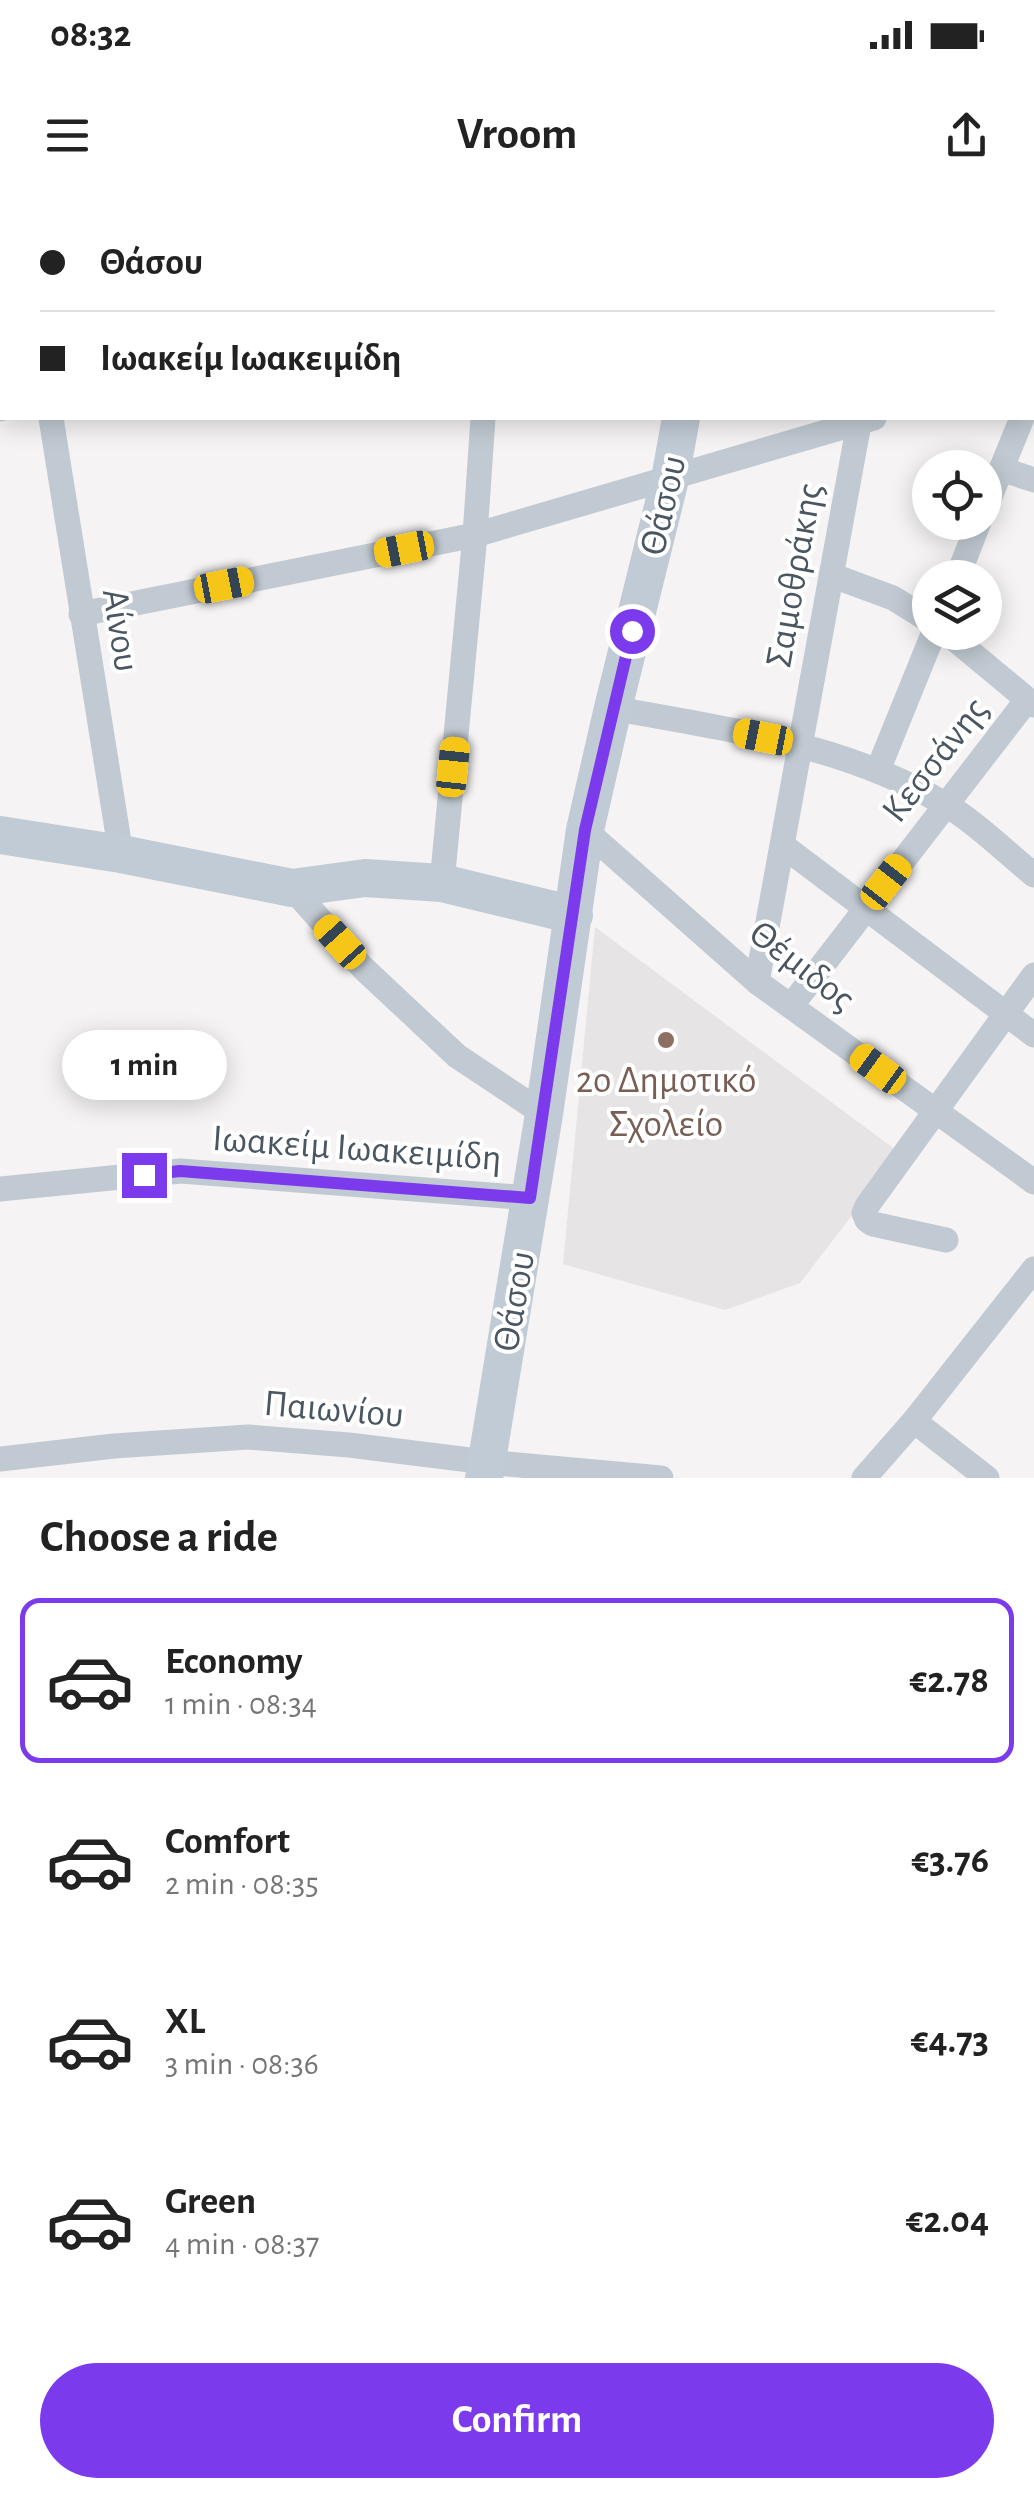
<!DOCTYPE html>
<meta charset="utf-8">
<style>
body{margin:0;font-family:"Alegreya Sans",sans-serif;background:#f2f2f2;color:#222;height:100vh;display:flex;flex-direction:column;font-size:38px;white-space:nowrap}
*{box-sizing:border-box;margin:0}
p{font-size:32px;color:#767676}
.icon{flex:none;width:55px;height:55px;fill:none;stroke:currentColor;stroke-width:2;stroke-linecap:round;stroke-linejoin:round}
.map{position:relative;height:1278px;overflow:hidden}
.sheet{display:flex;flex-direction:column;background:#fff;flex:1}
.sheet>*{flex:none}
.hud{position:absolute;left:0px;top:0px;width:1035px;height:220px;box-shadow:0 5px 25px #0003;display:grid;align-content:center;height:220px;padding:0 40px;background:#fff}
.controls{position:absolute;left:912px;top:250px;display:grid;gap:20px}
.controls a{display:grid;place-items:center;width:90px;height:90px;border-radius:50%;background:#fff;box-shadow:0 5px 25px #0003;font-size:50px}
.end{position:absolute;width:45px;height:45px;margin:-22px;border:12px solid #7c3aed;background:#fff;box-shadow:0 0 0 5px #fff}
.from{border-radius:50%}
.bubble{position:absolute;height:70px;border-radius:35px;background:#fff;box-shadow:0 5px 25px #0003;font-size:32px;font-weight:600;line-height:70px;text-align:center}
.car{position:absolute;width:30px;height:60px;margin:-30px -15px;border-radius:12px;box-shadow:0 0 8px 2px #0007;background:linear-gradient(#f5c518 24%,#345 0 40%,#f5c518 0 76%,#345 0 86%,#f5c518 0)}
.hud b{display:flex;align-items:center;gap:35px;height:95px;font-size:38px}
.hud b+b{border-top:2px solid #e0e0e0}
.hud i{width:25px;height:25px;background:#222}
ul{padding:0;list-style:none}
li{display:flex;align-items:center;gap:30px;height:165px;margin:0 20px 15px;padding:0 20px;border:5px solid transparent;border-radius:20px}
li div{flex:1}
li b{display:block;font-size:38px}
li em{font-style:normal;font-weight:600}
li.selected{border-color:#7c3aed}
li>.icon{width:90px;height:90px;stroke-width:1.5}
h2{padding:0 40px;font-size:45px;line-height:120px}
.cta{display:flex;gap:20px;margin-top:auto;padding:20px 40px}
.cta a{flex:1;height:115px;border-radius:60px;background:#7c3aed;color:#fff;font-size:40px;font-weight:600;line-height:115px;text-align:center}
.status{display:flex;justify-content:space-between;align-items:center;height:70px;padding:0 50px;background:#fff;direction:ltr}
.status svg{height:28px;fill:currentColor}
header{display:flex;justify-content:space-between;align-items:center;height:130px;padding:0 40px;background:#fff;font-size:45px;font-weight:600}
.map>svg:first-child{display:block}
.education{fill:#e6e4e5}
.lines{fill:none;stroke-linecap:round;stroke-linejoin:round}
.street{stroke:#c1cad2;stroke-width:25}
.secondary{stroke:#c1cbd6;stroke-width:38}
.route{stroke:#7c3aed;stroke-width:12}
.education-dot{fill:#8d6e63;stroke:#fff;stroke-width:4}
.labels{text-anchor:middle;stroke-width:8;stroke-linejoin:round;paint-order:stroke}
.street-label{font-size:38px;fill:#4a5661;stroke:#fff}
.education-label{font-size:38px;fill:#785e54;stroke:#fff}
</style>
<div class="status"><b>08:32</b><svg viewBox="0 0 49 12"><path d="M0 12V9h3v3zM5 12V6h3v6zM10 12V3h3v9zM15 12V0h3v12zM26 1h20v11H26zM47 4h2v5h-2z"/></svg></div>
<header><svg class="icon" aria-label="menu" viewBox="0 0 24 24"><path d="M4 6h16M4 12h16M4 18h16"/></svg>Vroom<svg class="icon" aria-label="share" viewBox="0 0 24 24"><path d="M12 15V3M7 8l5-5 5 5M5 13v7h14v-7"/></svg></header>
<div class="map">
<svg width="1034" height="1278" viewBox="0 0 1034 1278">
<rect width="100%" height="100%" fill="#f5f3f3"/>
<path class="education" d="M595,727L900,953L800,1083L725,1110L563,1064Z"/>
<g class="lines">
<path class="street" d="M67,2V0
M328,2L330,0
M501,2L502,0
M923,2L924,0
M1032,193L1034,189
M0,209L2,208
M51,218L121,654
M1001,269L1034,280
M985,309L1022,218
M831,375L893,398L930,421
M957,378L979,322
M81,414L475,335L874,218
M946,432L1034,505
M613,508C727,530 841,543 943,603C973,620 1007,653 1034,675
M878,570L934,432
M585,630L757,782L1034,982
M782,645L1034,835
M442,683L475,335L483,218
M292,688L363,768L457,856L544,914
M757,782L860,218
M791,806L1027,500
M0,989L181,971L530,998
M946,1040L873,1024L867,1020L864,1013L867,1006L1034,775
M914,1221L987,1278
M0,1259L114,1246L248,1237L349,1245L486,1262L661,1278
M864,1278L914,1221L1034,1069"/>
<path class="secondary" d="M718,2V0
M0,635L121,654L292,688L365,678L442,683L574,715
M484,1278L544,914L585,630L613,508L670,279L681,218"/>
</g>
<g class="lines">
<path class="route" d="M144,975L180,971L530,998L585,630L632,431"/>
</g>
<circle class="education-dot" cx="666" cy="840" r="10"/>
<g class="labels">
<g class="street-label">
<text transform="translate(662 305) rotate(-77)" y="13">Θάσου</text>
<text transform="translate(793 375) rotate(-80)" y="13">Σαμοθράκης</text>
<text transform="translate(122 430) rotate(81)" y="13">Αίνου</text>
<text transform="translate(934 559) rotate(-52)" y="13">Κεσσάνης</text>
<text transform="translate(803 765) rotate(38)" y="13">Θέμιδος</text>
<text transform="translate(357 947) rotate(4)" y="13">Ιωακείμ Ιωακειμίδη</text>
<text transform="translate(513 1101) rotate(-80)" y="13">Θάσου</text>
<text transform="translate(334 1208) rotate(5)" y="13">Παιωνίου</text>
</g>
<g class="education-label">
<text x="666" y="892">2ο Δημοτικό<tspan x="666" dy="44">Σχολείο</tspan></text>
</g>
</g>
</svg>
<div class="controls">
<a><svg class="icon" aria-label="locate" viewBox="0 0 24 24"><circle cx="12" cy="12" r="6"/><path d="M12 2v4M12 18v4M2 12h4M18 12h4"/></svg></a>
<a><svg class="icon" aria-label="layers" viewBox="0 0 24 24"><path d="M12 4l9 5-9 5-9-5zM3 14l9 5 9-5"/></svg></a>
</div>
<i class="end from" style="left:632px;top:431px"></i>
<i class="end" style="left:144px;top:975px"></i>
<div class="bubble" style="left:62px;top:830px;width:165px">1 min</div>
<i class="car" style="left:404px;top:349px;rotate:259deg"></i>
<i class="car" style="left:224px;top:385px;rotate:79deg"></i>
<i class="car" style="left:763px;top:537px;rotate:281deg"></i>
<i class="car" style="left:453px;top:567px;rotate:6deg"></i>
<i class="car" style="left:886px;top:682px;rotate:38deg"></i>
<i class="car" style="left:340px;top:742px;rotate:318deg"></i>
<i class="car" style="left:878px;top:869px;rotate:306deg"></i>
<div class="hud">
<b><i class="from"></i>Θάσου</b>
<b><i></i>Ιωακείμ Ιωακειμίδη</b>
</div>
</div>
<section class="sheet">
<h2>Choose a ride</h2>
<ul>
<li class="selected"><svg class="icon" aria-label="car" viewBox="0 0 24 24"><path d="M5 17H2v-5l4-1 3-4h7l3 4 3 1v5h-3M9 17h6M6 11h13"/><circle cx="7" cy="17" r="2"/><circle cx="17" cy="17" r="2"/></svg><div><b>Economy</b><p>1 min · 08:34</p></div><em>€2.78</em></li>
<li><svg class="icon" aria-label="car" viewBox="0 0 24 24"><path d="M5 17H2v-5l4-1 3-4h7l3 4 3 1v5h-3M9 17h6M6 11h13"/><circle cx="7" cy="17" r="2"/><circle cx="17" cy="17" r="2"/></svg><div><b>Comfort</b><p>2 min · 08:35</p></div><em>€3.76</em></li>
<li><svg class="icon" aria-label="car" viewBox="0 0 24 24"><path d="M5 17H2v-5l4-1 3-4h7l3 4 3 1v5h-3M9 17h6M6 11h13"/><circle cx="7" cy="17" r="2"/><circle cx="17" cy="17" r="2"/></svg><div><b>XL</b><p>3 min · 08:36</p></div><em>€4.73</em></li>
<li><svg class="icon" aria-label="car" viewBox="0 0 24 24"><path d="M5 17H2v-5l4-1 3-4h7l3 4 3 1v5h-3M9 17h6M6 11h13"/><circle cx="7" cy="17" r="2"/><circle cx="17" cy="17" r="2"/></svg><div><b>Green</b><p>4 min · 08:37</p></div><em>€2.04</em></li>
</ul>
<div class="cta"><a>Confirm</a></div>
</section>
